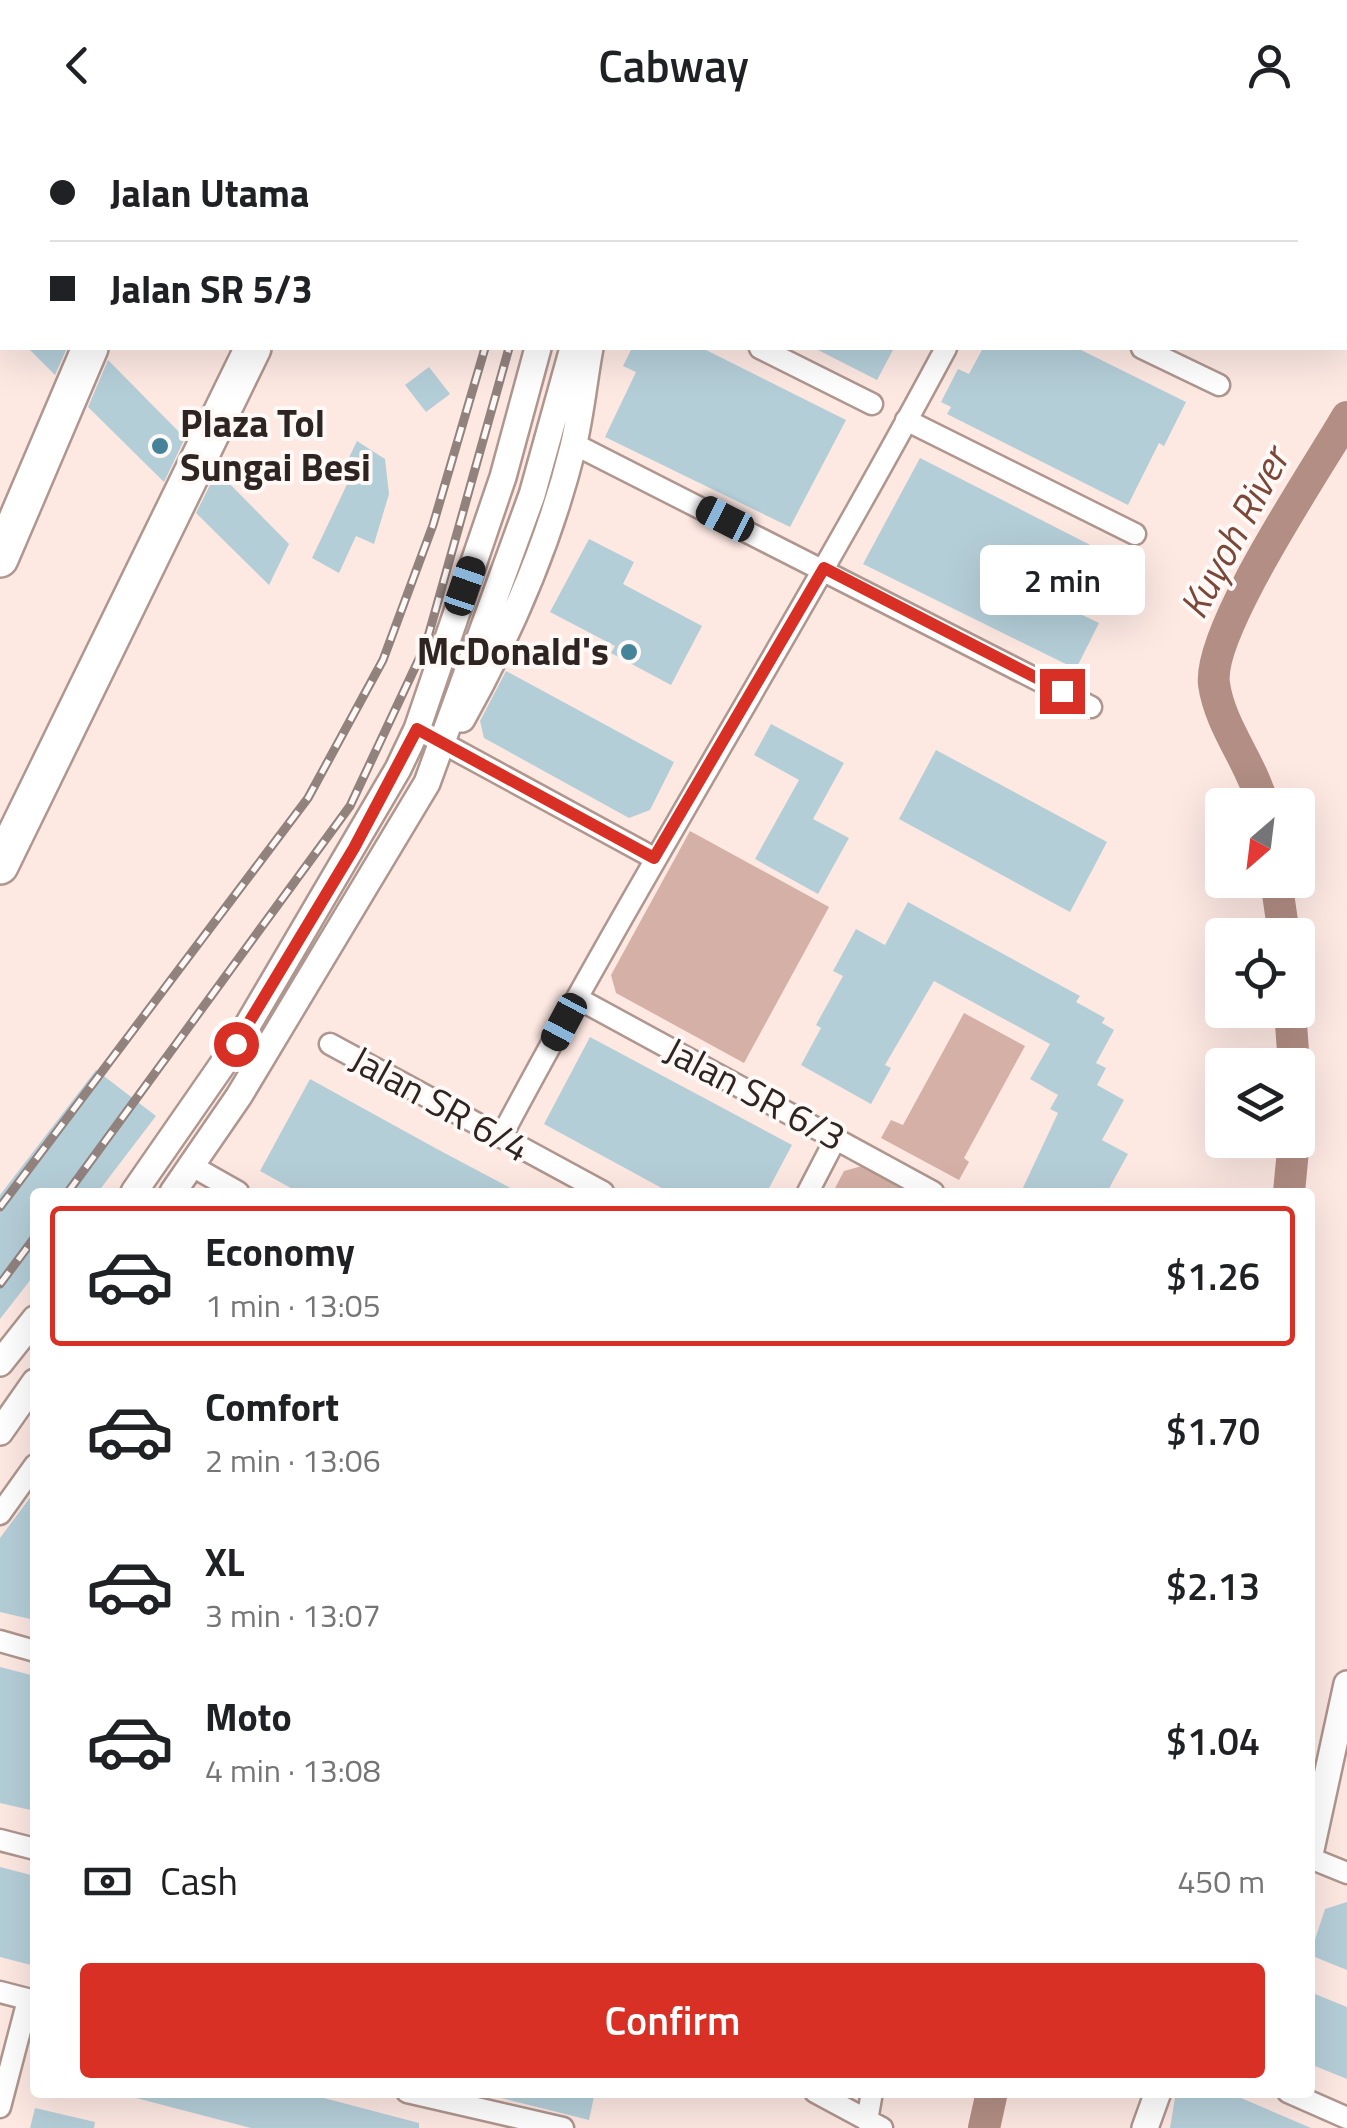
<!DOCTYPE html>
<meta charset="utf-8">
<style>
body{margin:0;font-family:"Titillium Web",sans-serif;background:#f6f6f6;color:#202124;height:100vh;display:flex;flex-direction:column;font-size:38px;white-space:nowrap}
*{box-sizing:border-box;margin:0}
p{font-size:32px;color:#757577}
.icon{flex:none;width:55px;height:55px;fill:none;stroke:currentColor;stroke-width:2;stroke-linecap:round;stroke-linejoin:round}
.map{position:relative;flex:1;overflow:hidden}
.drawer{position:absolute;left:30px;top:1058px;width:1285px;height:910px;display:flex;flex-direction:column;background:#fff;border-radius:10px;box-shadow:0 10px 40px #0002}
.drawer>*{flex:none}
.hud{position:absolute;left:0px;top:0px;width:1348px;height:220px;box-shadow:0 10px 40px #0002;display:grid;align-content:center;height:220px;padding:0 50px;background:#fff}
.needle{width:65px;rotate:208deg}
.tools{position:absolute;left:1205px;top:658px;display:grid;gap:20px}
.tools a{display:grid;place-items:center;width:110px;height:110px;border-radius:10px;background:#fff;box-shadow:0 10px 40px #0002;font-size:50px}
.end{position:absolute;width:45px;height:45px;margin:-22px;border:12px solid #d93025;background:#fff;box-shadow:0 0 0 5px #fff}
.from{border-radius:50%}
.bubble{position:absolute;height:70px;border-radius:10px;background:#fff;box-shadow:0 10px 40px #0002;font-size:32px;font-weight:600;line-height:70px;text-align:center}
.car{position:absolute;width:30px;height:60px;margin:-30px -15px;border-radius:12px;box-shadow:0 0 8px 2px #0007;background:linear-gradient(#222 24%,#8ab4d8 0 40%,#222 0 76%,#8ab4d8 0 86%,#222 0)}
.hud b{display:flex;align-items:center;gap:35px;height:95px;font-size:38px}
.hud b+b{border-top:2px solid #e0e0e0}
.hud i{width:25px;height:25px;background:#202124}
ul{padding:18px 0 0;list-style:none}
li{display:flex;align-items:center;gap:30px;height:140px;margin:0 20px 15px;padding:0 30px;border:5px solid transparent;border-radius:10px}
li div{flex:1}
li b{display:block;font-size:38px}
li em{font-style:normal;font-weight:600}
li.selected{border-color:#d93025}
li>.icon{width:90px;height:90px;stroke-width:1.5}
.pay{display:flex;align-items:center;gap:25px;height:110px;padding:0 50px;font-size:38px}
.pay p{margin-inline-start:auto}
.primary-button{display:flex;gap:20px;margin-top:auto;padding:20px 50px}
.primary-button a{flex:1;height:115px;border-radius:10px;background:#d93025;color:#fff;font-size:40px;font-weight:600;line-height:115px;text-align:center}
header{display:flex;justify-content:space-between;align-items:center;height:130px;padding:0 50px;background:#fff;font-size:45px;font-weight:600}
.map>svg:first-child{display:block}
.green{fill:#d5b0a6}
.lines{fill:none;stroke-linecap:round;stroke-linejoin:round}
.river{stroke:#b28e84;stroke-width:32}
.building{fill:#b4ced8}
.minor-casing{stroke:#af968f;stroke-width:25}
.tertiary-casing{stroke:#af968f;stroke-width:30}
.motorway-casing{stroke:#af968f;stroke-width:40}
.minor{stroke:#fff;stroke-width:20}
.tertiary{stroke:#fff;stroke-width:25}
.motorway{stroke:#fff;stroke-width:35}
.rail-casing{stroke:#91827e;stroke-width:9}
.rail{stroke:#fef9f7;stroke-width:5;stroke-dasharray:15;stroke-linecap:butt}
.route{stroke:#d93025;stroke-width:12}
.poi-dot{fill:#448398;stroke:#fef9f7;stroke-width:4}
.labels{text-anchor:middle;stroke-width:8;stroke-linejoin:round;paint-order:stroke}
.poi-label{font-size:38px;font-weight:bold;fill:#2e2422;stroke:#fef9f7;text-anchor:start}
.street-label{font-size:38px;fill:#2e2422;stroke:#fef9f7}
.water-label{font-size:40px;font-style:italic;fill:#7b4739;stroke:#fef9f7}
</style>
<header><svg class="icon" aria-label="back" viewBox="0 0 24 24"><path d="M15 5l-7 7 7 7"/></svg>Cabway<svg class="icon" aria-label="person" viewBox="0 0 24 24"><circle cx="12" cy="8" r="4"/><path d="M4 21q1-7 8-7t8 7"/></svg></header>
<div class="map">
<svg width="1347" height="1998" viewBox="0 0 1347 1998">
<rect width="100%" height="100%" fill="#fde8e2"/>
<path class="green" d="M690,701L829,777L744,933L616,863L611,845Z
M964,883L1025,916L964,1028L969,1032L959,1050L881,1008L891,990L903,995Z
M862,1036L910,1062H833L844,1041Z"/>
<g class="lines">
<path class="river" d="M1263,675C1252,633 1220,597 1214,554C1207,501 1317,339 1347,287
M1276,750L1284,805
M1290,880L1294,935
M1289,1062L1294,1010
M984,1998L992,1962"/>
</g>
<path class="building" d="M28,218H67L55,245Z
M632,218H702L846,290L790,397L605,307L636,242L623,236Z
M814,218H894L877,250Z
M983,218H1077L1186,272L1164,316L1159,313L1128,375L947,284L951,277L941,272L958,239L969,244Z
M108,230L185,308L164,352L88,277Z
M429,237L450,264L426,282L405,255Z
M357,311L385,329L389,364L374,414L356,406L339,443L312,428L350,348L343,340Z
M920,328L1102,421L1072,480L1099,493L1076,539L863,434Z
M217,341L289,414L269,455L196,383Z
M589,409L634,432L623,454L702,496L671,555L611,523L615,516L550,482Z
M506,541L674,632L650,680L629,688L484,608L480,591Z
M771,594L844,633L813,689L849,708L818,764L755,729L799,650L754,625Z
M936,620L1107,712L1070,782L899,689Z
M908,772L1080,866L1076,872L1105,888L1102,893L1114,900L1096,933L1106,938L1097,955L1124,970L1102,1010L1128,1024L1107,1062H1021L1058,983L1050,979L1058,965L1030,949L1050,914L934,851L885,935L891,938L871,974L801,935L821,898L816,895L843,846L833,841L856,799L885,815Z
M590,907L792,1015L767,1062H669L544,994Z
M96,940L156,986L98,1062H35V1144L0,1189V1065Z
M310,949L437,1019L518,1062H298L260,1041Z
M35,1361V1490L0,1482V1408Z
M0,1537L35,1546V1681L0,1673Z
M0,1737L35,1746V1836L0,1827Z
M1347,1772V1840L1310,1825L1325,1779Z
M1310,1862L1347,1877V1949L1310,1934Z
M137,1962H301L419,1993V1998H251L136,1968Z
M501,1962H595L589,1990L501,1968Z
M1176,1962H1227L1311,1998H1170Z
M35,1978L95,1992L94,1998H30Z"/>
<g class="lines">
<defs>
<path id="minor" d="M711,0L716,2
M1234,0L1240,2
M1064,2L1065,0
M1345,32L1347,28
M760,218L872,274
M1142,218L1219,255
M906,290L1135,404
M574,314L1091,577
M417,599L654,728
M577,868L933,1062
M330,914L603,1062
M501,1007C643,740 804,484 946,218
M192,1036L238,1062
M808,1062L836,1008
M0,1384L35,1335
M0,1511L35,1521
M0,1710L35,1719
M1310,1728L1347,1743
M0,1862L35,1871
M407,1962L563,1998
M815,1962L882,1998
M1288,1962L1347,1988
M0,1977L28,1870
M867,1991L872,1962"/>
<path id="tertiary" d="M594,2L595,0
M623,2L624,0
M643,2L644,0
M462,589C509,505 550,410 573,317C581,284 584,250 590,218
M134,1062L236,915L398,639L417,599L503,347L538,218
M173,1062L239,966L427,653L532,365L573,218
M0,1233L35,1189
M0,1302L35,1252
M1310,1724L1347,1554
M1145,1998L1158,1962"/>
<path id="motorway" d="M211,2L212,0
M355,2L356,0
M0,429L90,218
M0,736L253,218"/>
</defs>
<use href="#minor" class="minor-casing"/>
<use href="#tertiary" class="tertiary-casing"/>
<use href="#motorway" class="motorway-casing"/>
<use href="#minor" class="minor"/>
<use href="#tertiary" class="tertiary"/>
<use href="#motorway" class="motorway"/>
<defs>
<path id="rail" d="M535,2V0
M554,2L555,0
M68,1062L350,676L426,514L509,218
M0,1077L308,668L383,530L433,395L485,218
M0,1154L35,1107"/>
</defs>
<use href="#rail" class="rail-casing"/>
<use href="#rail" class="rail"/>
</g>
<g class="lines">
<path class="route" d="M236,914L354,718L417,599L654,728L824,438L1062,561"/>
</g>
<g class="poi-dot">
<circle cx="160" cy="316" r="10"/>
<circle cx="629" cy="522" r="10"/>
</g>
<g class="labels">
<g class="poi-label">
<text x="180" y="307">Plaza Tol<tspan x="180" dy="44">Sungai Besi</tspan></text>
<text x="609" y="535" text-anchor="end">McDonald's</text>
</g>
<g class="street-label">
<text transform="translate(755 964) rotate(28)" y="13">Jalan SR 6/3</text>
<text transform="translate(440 974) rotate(29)" y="13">Jalan SR 6/4</text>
</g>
<g class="water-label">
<text transform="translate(1234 403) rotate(-62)" y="14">Kuyoh River</text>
</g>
</g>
</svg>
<div class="tools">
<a><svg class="needle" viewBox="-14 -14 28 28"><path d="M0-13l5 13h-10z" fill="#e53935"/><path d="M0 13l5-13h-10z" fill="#757577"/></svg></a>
<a><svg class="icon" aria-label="locate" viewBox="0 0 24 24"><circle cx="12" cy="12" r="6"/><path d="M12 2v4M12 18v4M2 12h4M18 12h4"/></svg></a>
<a><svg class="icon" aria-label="layers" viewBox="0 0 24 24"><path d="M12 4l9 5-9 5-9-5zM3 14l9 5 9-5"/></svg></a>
</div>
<i class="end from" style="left:236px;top:914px"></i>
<i class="end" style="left:1062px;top:561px"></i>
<div class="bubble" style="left:980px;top:415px;width:165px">2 min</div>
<i class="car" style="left:725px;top:389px;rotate:297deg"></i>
<i class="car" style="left:465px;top:456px;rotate:19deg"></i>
<i class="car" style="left:564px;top:892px;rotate:208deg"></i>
<div class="hud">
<b><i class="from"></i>Jalan Utama</b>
<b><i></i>Jalan SR 5/3</b>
</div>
<section class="drawer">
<ul>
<li class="selected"><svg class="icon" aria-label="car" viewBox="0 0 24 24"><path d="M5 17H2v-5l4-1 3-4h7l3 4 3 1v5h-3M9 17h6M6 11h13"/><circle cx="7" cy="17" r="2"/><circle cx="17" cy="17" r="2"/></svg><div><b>Economy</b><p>1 min · 13:05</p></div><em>$1.26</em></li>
<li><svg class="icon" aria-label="car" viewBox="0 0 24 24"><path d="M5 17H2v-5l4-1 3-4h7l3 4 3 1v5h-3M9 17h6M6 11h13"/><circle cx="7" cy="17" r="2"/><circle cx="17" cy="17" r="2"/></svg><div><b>Comfort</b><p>2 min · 13:06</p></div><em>$1.70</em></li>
<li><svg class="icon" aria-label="car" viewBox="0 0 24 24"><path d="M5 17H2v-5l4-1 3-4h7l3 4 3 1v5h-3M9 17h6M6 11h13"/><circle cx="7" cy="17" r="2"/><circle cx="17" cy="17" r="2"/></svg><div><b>XL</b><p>3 min · 13:07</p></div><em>$2.13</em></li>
<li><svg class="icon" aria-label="car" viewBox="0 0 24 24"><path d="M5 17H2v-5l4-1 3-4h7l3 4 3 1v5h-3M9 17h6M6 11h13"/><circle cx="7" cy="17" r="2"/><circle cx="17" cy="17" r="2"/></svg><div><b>Moto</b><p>4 min · 13:08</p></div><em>$1.04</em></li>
</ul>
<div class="pay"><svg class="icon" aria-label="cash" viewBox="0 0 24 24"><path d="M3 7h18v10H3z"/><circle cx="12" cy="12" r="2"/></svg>Cash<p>450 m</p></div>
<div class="primary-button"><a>Confirm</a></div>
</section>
</div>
